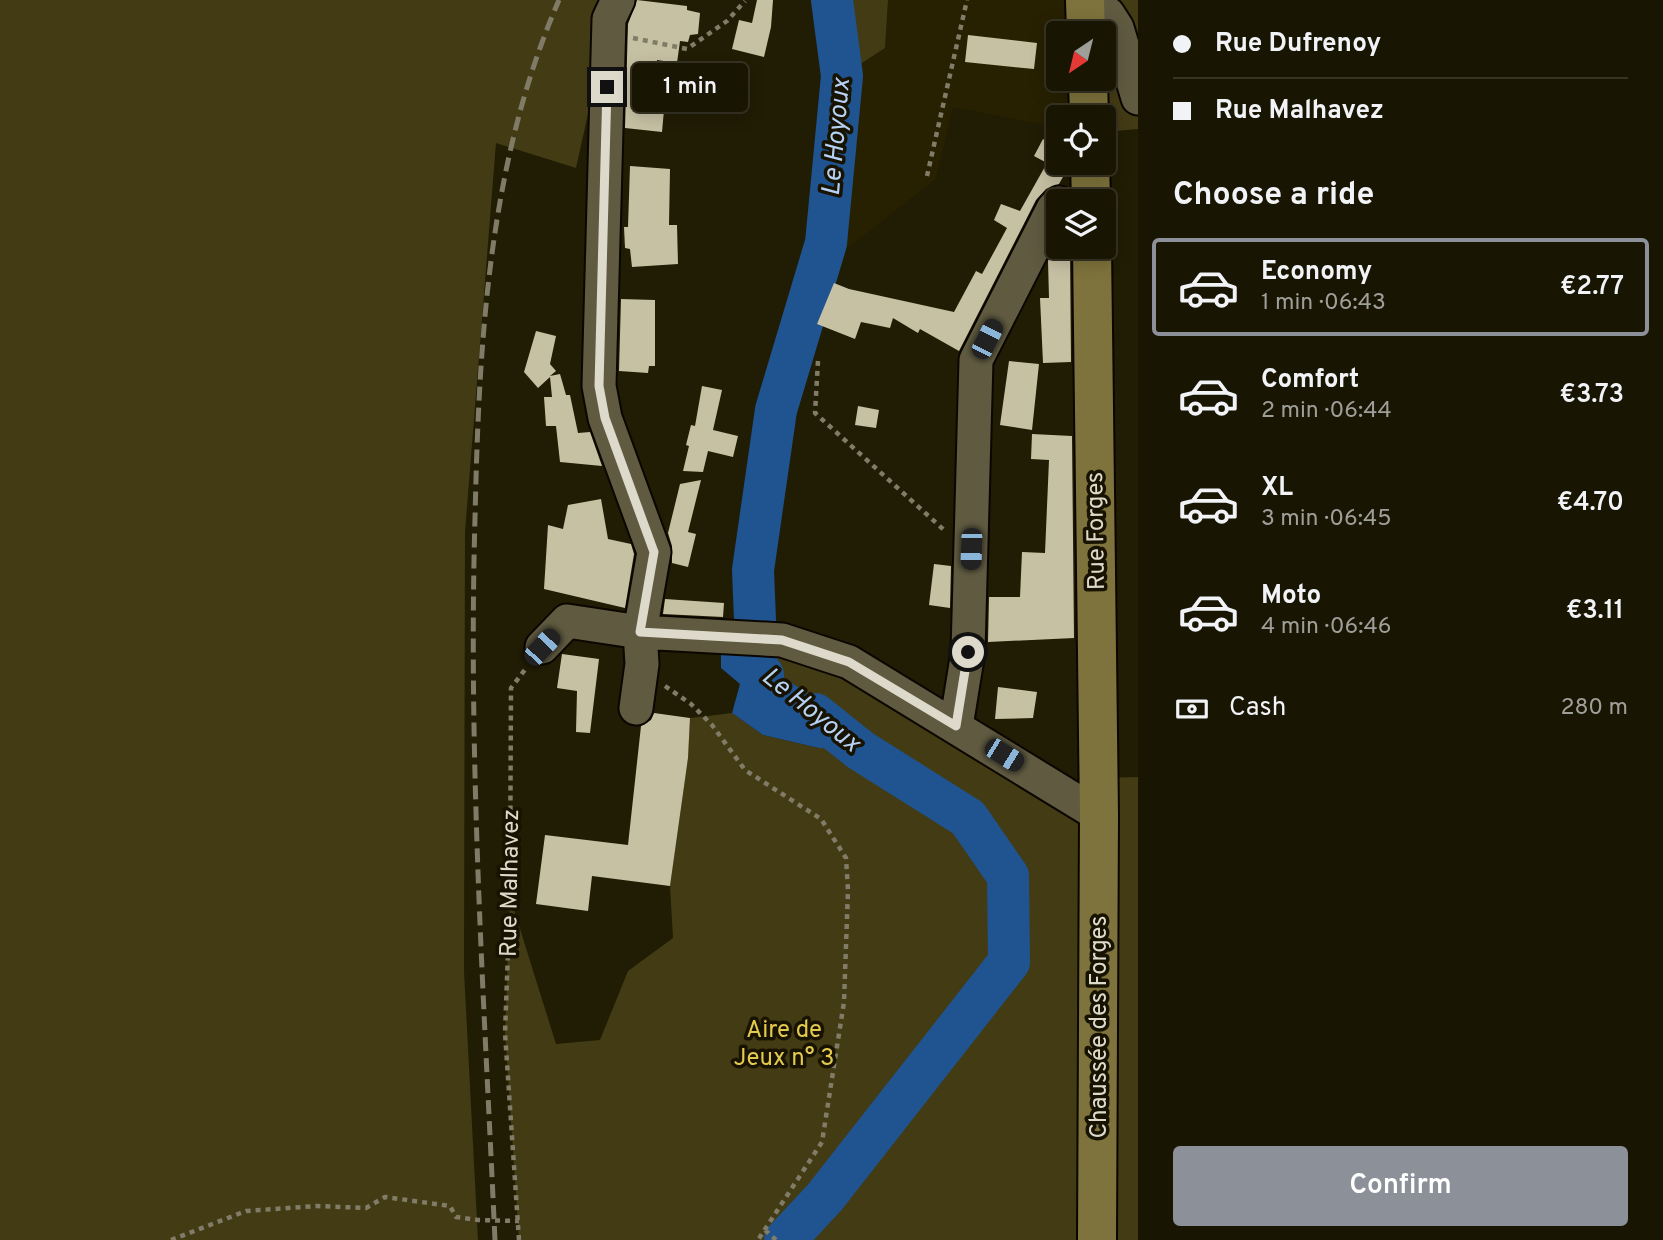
<!DOCTYPE html>
<meta charset="utf-8">
<style>
body{margin:0;font-family:Overpass,sans-serif;background:#262212;color:#f1f3f6;height:100vh;display:flex;flex-direction:column;font-size:26px;white-space:nowrap}
*{box-sizing:border-box;margin:0}
p{font-size:23px;color:#9f9f9a}
.icon{flex:none;width:38px;height:38px;fill:none;stroke:currentColor;stroke-width:2;stroke-linecap:round;stroke-linejoin:round}
.map{position:relative;flex:1;overflow:hidden}
.drawer{display:flex;flex-direction:column;background:#191503;width:525px}
.drawer>*{flex:none}
.guide{display:grid;align-content:center;height:154px;padding:0 35px;background:#191503}
.needle{width:46px;rotate:215deg}
.controls{position:absolute;left:1046px;top:21px;display:grid;gap:14px}
.controls a{display:grid;place-items:center;width:70px;height:70px;border-radius:7px;background:#191503;box-shadow:0 4px 18px #0003,0 0 0 2px #373425;font-size:35px}
.end{position:absolute;width:32px;height:32px;margin:-16px;border:9px solid #dddacb;background:#111;box-shadow:0 0 0 4px #111}
.from{border-radius:50%}
.bubble{position:absolute;height:49px;border-radius:7px;background:#191503;box-shadow:0 4px 18px #0003,0 0 0 2px #373425;font-size:23px;font-weight:600;line-height:49px;text-align:center}
.car{position:absolute;width:21px;height:42px;margin:-21px -10px;border-radius:9px;box-shadow:0 0 5px 2px #0007;background:linear-gradient(#222 24%,#8ab4d8 0 40%,#222 0 76%,#8ab4d8 0 86%,#222 0)}
.guide b{display:flex;align-items:center;gap:24px;height:66px;font-size:26px}
.guide b+b{border-top:2px solid #373425}
.guide i{width:18px;height:18px;background:#f1f3f6}
ul{padding:0;list-style:none}
li{display:flex;align-items:center;gap:21px;height:98px;margin:0 14px 10px;padding:0 21px;border:4px solid transparent;border-radius:7px}
li div{flex:1}
li b{display:block;font-size:26px}
li em{font-style:normal;font-weight:600}
li.selected{border-color:#8c9099}
li>.icon{width:63px;height:63px;stroke-width:1.5}
h2{padding:0 35px;font-size:32px;line-height:84px}
.pay{display:flex;align-items:center;gap:18px;height:77px;padding:0 35px;font-size:26px}
.pay p{margin-inline-start:auto}
.cta{display:flex;gap:14px;margin-top:auto;padding:14px 35px}
.cta a{flex:1;height:80px;border-radius:7px;background:#8c9099;color:#fff;font-size:28px;font-weight:600;line-height:80px;text-align:center}
main{display:flex;flex:1;min-height:0}
.map>svg:first-child{display:block}
.built{fill:#272101}
.green{fill:#433b14}
.water{fill:#1f5490}
.lines{fill:none;stroke-linecap:round;stroke-linejoin:round}
.river{stroke:#1f5490;stroke-width:42}
.building{fill:#c7c1a4}
.minor-casing{stroke:#0b0600;stroke-width:37}
.major-casing{stroke:#0b0600;stroke-width:42}
.path{stroke:#807c68;stroke-width:4.5;stroke-dasharray:5 5;stroke-linecap:butt}
.minor{stroke:#5f5a40;stroke-width:33}
.major{stroke:#7e733c;stroke-width:38}
.rail{stroke:#7f7b67;stroke-width:5;stroke-dasharray:14 7;stroke-linecap:butt}
.route{stroke:#dddacb;stroke-width:9}
.labels{text-anchor:middle;stroke-width:7;stroke-linejoin:round;paint-order:stroke}
.street-label{font-size:24px;fill:#dddacb;stroke:#181300}
.park-label{font-size:24px;fill:#e3ca4e;stroke:#181300}
.water-label{font-size:26px;font-style:italic;fill:#b5d1f4;stroke:#181300}
</style>
<main>
<div class="map">
<svg width="1138" height="1240" viewBox="0 0 1138 1240">
<rect width="100%" height="100%" fill="#211c04"/>
<path class="built" d="M888,0H1085L1086,33H1059V79H1088L1089,117H1059V128L953,107L936,179L849,247L826,243L842,76L885,48Z"/>
<path class="green" d="M0,0H618L609,19L576,168L496,143L465,532L464,971L478,1240H0Z
M832,0H888L885,48L842,76Z
M1085,0H1138V129L1104,132V33Z
M782,640L1098,814V778L1138,777V1240H519L505,1033L510,897L556,1044L600,1040L628,971L673,938L670,886L688,758L690,718L732,713L763,735L819,748L845,715L767,669Z"/>
<path class="water" d="M721,636L782,640L768,669L845,715L860,750L819,748L763,735L732,713L740,684L721,668Z"/>
<g class="lines">
<path class="river" d="M763,675L757,670L753,570L776,410L826,243L842,76L832,0
M785,1240L825,1197L1009,962L1008,876L968,818L860,750L815,714"/>
</g>
<path class="building" d="M637,0L687,6V10L700,13L698,34L690,35L688,42L680,41L677,63L657,60L654,98L665,99L662,132L625,128L628,24Z
M757,0H773L771,27L764,57L732,49L739,20L752,23Z
M968,35L1037,43L1034,69L965,62Z
M1043,139L1059,148V163H1068V168L1059,184L1046,189L1036,200L959,351L920,329L918,333L893,318L890,328L861,322L855,339L817,324L834,283L849,289L954,312L976,271L982,274L1007,228L994,220L1001,204L1020,211L1047,163L1034,156Z
M630,166L670,169L669,225H677L678,264L632,267L630,249L625,248L624,227H628Z
M1055,247H1070L1071,362L1043,363L1040,298H1049L1048,261Z
M621,299L655,300V366H649L648,373L619,371Z
M536,331L556,336L550,364L556,371L550,376L560,374L566,395H570L578,433L590,432L602,466L560,462L556,426H546L544,397H552L550,377L538,388L524,372Z
M1009,361L1039,364L1032,430L1000,425Z
M702,386L722,390L713,430L738,436L733,457L708,451L703,472L683,471L689,446L686,445L691,425L695,426Z
M858,406L879,410L876,428L855,425Z
M1032,434L1072,436L1074,638L988,642L989,597H1020L1022,552L1045,553L1049,460L1031,459Z
M701,480L688,532L696,534L688,567L672,563V546L668,533L680,484Z
M601,499L608,539L631,544L634,554L625,608L544,589L548,525L563,529L568,505Z
M934,564L951,566L950,608L929,605Z
M665,599L724,603L723,617L663,614Z
M562,654L599,659L590,733L576,732L577,691L557,688Z
M998,687L1037,692L1033,718L995,719Z
M654,713L690,718L688,758L670,886L592,876L588,911L536,904L545,835L628,845L641,726L651,720Z"/>
<g class="lines">
<defs>
<path id="minor" d="M618,0L609,19L599,386L605,418L654,552L640,632L642,664L636,708
M1086,12L1108,14L1117,28L1138,98
M542,647L567,621L640,632L782,640L849,662L1099,815
M956,726L968,652L976,360L1053,209L1059,203"/>
<path id="major" d="M1085,0L1086,33
M1088,79L1089,117
M1090,163L1091,201
M1092,247L1099,815L1097,1240"/>
</defs>
<use href="#minor" class="minor-casing"/>
<use href="#major" class="major-casing"/>
<path class="path" d="M633,38L687,49L727,21L745,1
M927,176L967,0
M818,361L815,413L944,530
M665,686L691,704L712,725L745,770L821,819L846,858L848,890L844,1002L822,1142L758,1240
M765,1230L776,1240
M171,1240L246,1211L317,1206L366,1208L385,1197L450,1206L456,1217L478,1220L519,1221
M519,1240L505,1033L510,897L511,688L527,667"/>
<use href="#minor" class="minor"/>
<use href="#major" class="major"/>
<path class="rail" d="M495,1240C484,999 468,759 475,518C479,343 488,163 559,0"/>
</g>
<g class="lines">
<path class="route" d="M607,87L599,386L605,418L654,552L640,632L782,640L849,662L956,726L968,652"/>
</g>
<g class="labels">
<g class="street-label">
<text transform="translate(1095 531) rotate(-91)" y="8">Rue Forges</text>
<text transform="translate(509 883) rotate(-89)" y="8">Rue Malhavez</text>
<text transform="translate(1098 1027) rotate(-90)" y="8">Chaussée des Forges</text>
</g>
<g class="park-label">
<text x="784" y="1037">Aire de<tspan x="784" dy="28">Jeux n° 3</tspan></text>
</g>
<g class="water-label">
<text transform="translate(835 137) rotate(-85)" y="9">Le Hoyoux</text>
<text transform="translate(812 709) rotate(39)" y="9">Le Hoyoux</text>
</g>
</g>
</svg>
<div class="controls">
<a><svg class="needle" viewBox="-14 -14 28 28"><path d="M0-13l5 13h-10z" fill="#e53935"/><path d="M0 13l5-13h-10z" fill="#9f9f9a"/></svg></a>
<a><svg class="icon" aria-label="locate" viewBox="0 0 24 24"><circle cx="12" cy="12" r="6"/><path d="M12 2v4M12 18v4M2 12h4M18 12h4"/></svg></a>
<a><svg class="icon" aria-label="layers" viewBox="0 0 24 24"><path d="M12 4l9 5-9 5-9-5zM3 14l9 5 9-5"/></svg></a>
</div>
<i class="end from" style="left:968px;top:652px"></i>
<i class="end" style="left:607px;top:87px"></i>
<div class="bubble" style="left:632px;top:63px;width:116px">1 min</div>
<i class="car" style="left:987px;top:339px;rotate:27deg"></i>
<i class="car" style="left:971px;top:549px;rotate:182deg"></i>
<i class="car" style="left:542px;top:647px;rotate:43deg"></i>
<i class="car" style="left:1004px;top:755px;rotate:122deg"></i>
</div>
<section class="drawer">
<div class="guide">
<b><i class="from"></i>Rue Dufrenoy</b>
<b><i></i>Rue Malhavez</b>
</div>
<h2>Choose a ride</h2>
<ul>
<li class="selected"><svg class="icon" aria-label="car" viewBox="0 0 24 24"><path d="M5 17H2v-5l4-1 3-4h7l3 4 3 1v5h-3M9 17h6M6 11h13"/><circle cx="7" cy="17" r="2"/><circle cx="17" cy="17" r="2"/></svg><div><b>Economy</b><p>1 min · 06:43</p></div><em>€2.77</em></li>
<li><svg class="icon" aria-label="car" viewBox="0 0 24 24"><path d="M5 17H2v-5l4-1 3-4h7l3 4 3 1v5h-3M9 17h6M6 11h13"/><circle cx="7" cy="17" r="2"/><circle cx="17" cy="17" r="2"/></svg><div><b>Comfort</b><p>2 min · 06:44</p></div><em>€3.73</em></li>
<li><svg class="icon" aria-label="car" viewBox="0 0 24 24"><path d="M5 17H2v-5l4-1 3-4h7l3 4 3 1v5h-3M9 17h6M6 11h13"/><circle cx="7" cy="17" r="2"/><circle cx="17" cy="17" r="2"/></svg><div><b>XL</b><p>3 min · 06:45</p></div><em>€4.70</em></li>
<li><svg class="icon" aria-label="car" viewBox="0 0 24 24"><path d="M5 17H2v-5l4-1 3-4h7l3 4 3 1v5h-3M9 17h6M6 11h13"/><circle cx="7" cy="17" r="2"/><circle cx="17" cy="17" r="2"/></svg><div><b>Moto</b><p>4 min · 06:46</p></div><em>€3.11</em></li>
</ul>
<div class="pay"><svg class="icon" aria-label="cash" viewBox="0 0 24 24"><path d="M3 7h18v10H3z"/><circle cx="12" cy="12" r="2"/></svg>Cash<p>280 m</p></div>
<div class="cta"><a>Confirm</a></div>
</section>
</main>
